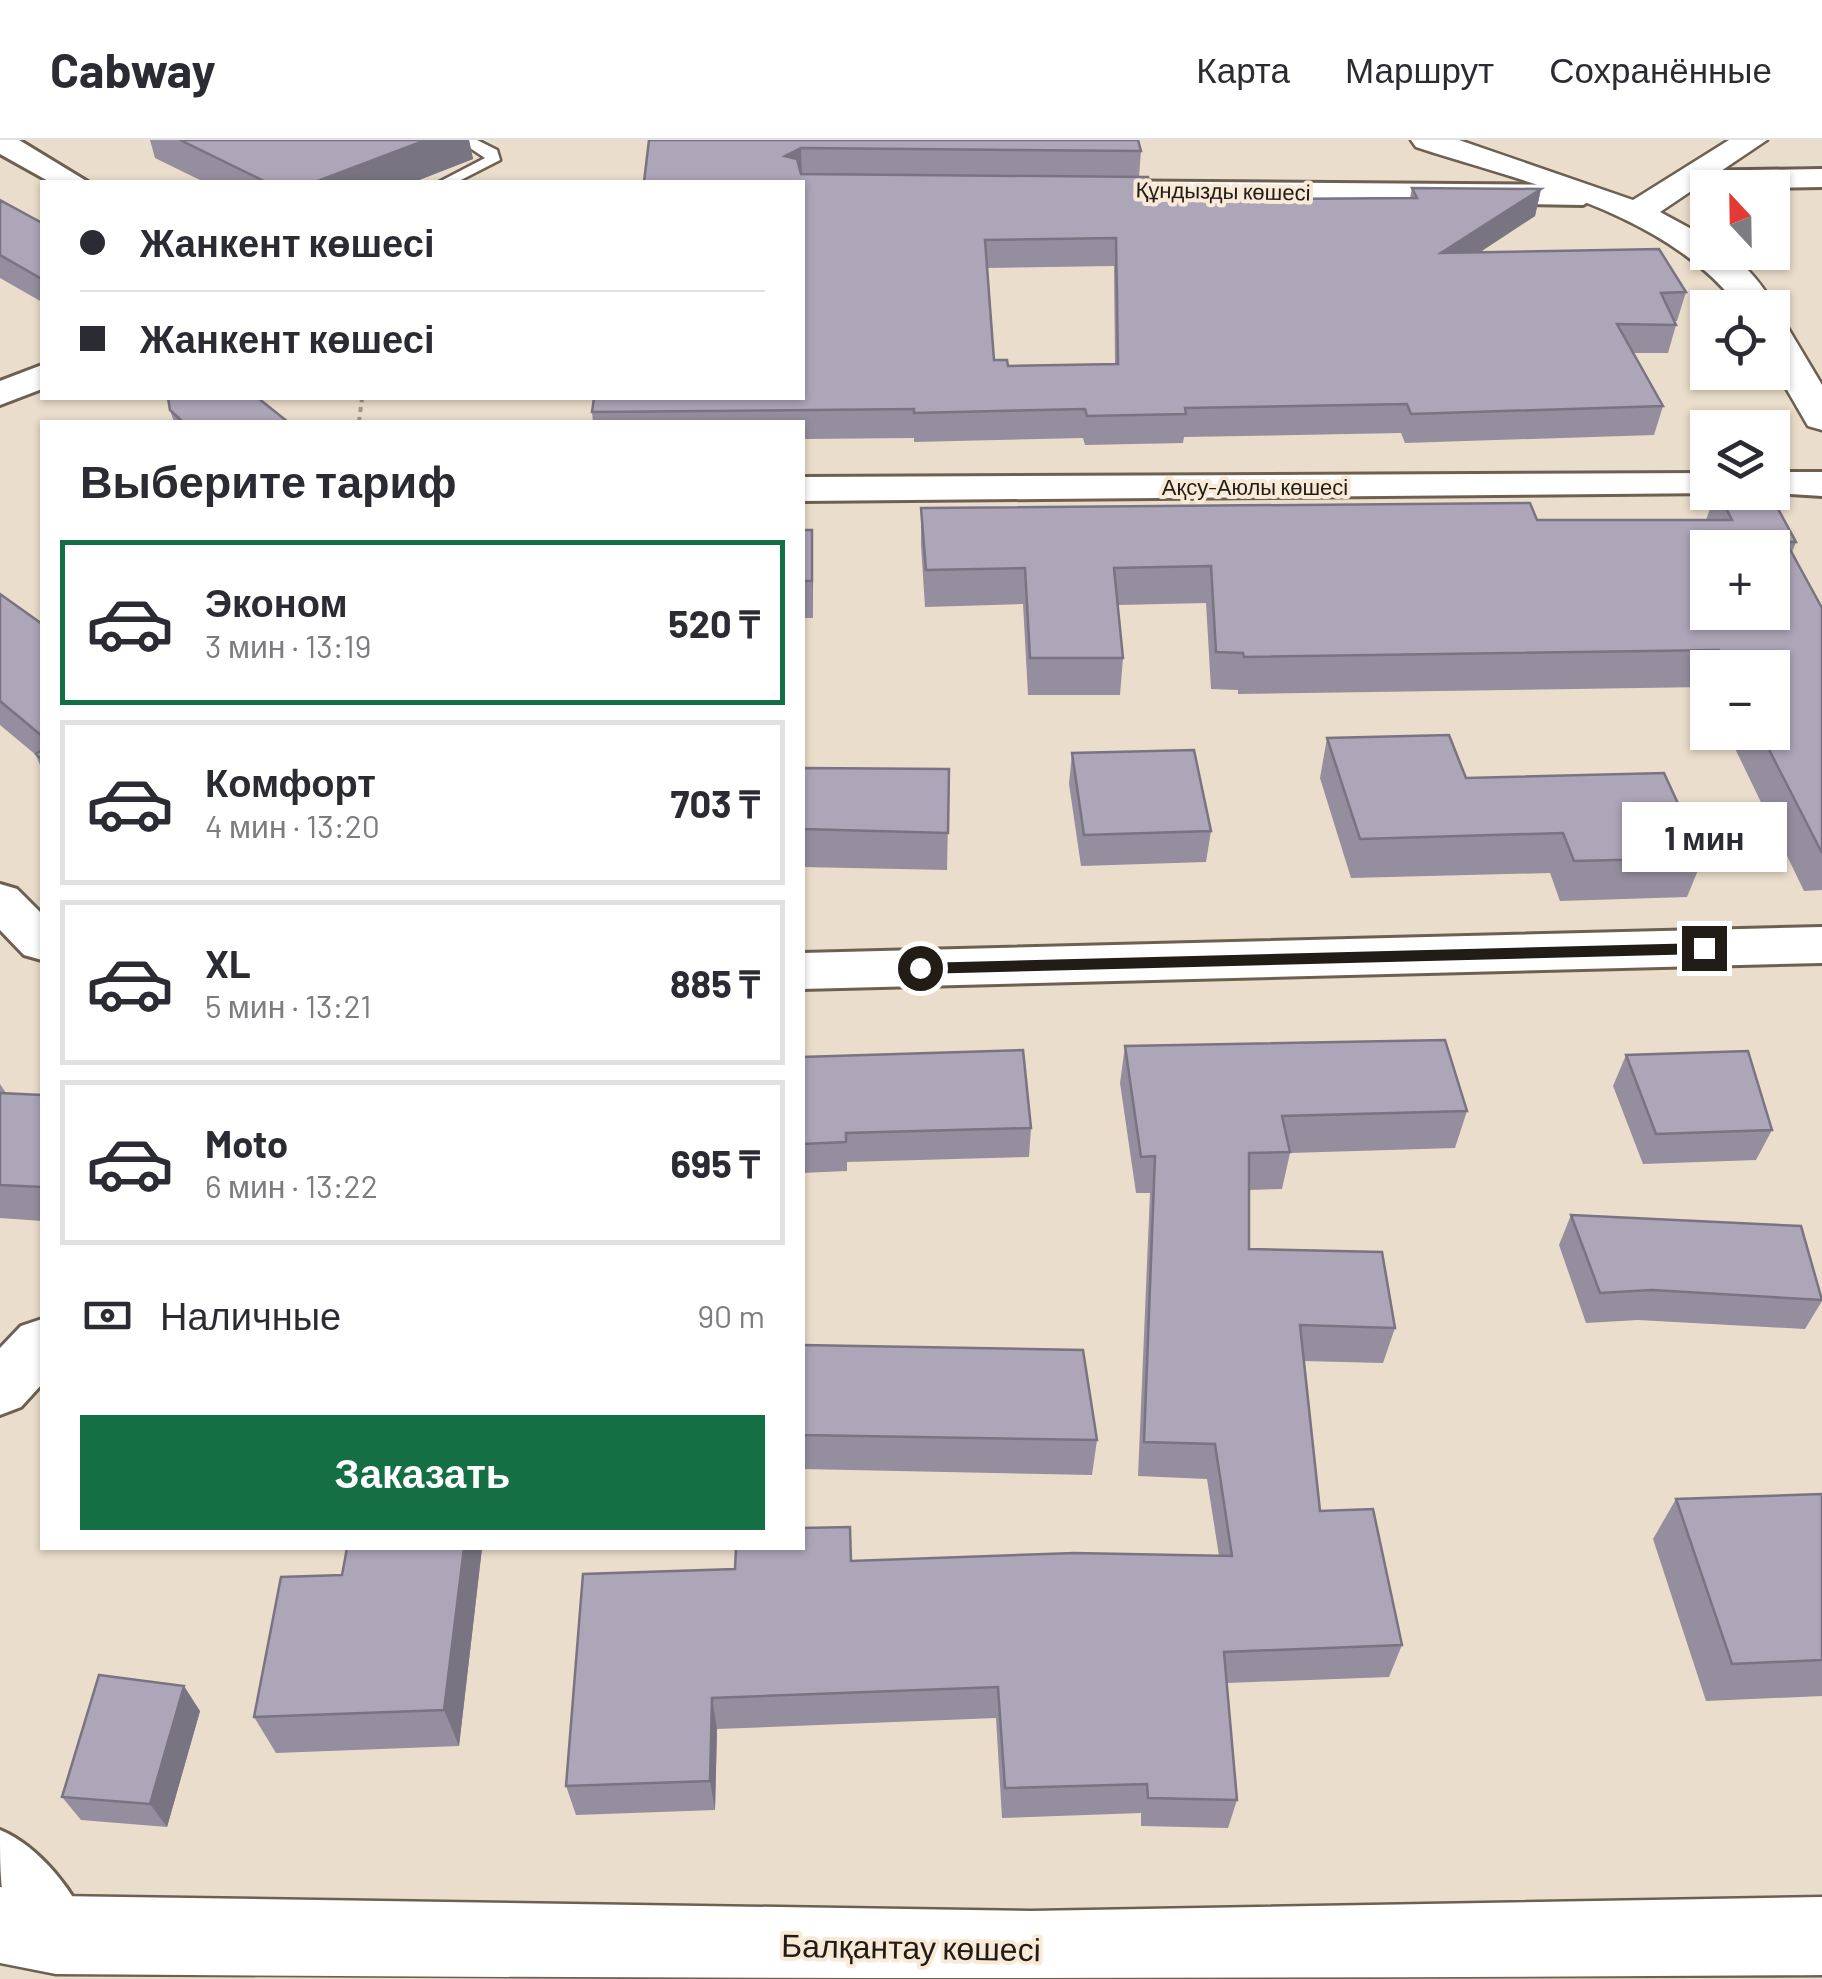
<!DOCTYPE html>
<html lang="ru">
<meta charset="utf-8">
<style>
body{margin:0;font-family:Barlow,sans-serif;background:#f2f2f3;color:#2b2b33;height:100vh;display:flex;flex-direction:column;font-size:38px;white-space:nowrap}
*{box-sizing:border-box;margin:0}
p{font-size:32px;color:#7c7c81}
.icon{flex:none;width:55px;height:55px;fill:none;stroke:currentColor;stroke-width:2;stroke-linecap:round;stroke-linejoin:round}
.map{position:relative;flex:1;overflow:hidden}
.side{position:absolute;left:40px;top:280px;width:765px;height:1130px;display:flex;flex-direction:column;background:#fff;border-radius:0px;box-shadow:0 2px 8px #0004}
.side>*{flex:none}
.guide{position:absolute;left:40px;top:40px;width:765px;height:220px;border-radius:0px;box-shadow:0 2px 8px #0004;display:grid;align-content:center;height:220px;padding:0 40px;background:#fff}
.needle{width:65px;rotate:338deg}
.buttons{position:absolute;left:1690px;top:30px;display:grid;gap:20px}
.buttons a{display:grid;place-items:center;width:100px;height:100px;border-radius:0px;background:#fff;box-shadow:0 2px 8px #0004;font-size:50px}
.end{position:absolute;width:45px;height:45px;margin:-22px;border:12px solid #211c15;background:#fff;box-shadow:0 0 0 5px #fff}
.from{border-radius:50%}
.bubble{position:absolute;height:70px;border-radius:0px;background:#fff;box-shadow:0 2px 8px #0004;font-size:32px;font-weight:700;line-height:70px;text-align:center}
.guide b{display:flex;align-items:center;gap:35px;height:95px;font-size:38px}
.guide b+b{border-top:2px solid #e1e1e2}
.guide i{width:25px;height:25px;background:#2b2b33}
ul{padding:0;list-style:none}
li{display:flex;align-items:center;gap:30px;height:165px;margin:0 20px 15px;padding:0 20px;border:5px solid #e1e1e2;border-radius:0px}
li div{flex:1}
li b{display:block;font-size:38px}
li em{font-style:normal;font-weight:700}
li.on{border-color:#147044}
li>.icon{width:90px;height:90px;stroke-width:1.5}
h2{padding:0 40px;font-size:45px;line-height:120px}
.pay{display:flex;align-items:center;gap:25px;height:110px;padding:0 40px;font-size:38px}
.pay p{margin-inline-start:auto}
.primary-button{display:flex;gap:20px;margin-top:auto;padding:20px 40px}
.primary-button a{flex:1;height:115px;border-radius:0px;background:#147044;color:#fff;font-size:40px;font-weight:700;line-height:115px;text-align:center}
header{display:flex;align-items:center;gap:60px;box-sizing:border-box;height:140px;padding:0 50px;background:#fff;border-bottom:2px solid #e1e1e2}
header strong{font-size:48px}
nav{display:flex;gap:55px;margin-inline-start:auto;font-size:35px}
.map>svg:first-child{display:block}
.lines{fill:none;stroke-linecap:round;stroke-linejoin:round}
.lane-casing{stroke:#6d6051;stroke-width:5}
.street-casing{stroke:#6d6051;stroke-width:6}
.secondary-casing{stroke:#6d6051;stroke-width:5}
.path{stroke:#a19688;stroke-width:4;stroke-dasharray:5 5;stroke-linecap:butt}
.lane{fill:#fff;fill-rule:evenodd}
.street{fill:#fff;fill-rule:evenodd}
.secondary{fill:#fff;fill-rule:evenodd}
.wall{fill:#958e9e;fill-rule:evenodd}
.shaded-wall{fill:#797481}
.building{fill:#ada5b8;stroke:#797481;stroke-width:2.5;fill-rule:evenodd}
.route{fill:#211c15}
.labels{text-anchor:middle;stroke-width:8;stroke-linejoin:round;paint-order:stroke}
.far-street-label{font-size:22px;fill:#211c15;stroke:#f9ead8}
.near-street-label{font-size:32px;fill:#211c15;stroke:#f9ead8}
</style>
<header>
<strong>Cabway</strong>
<nav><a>Карта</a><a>Маршрут</a><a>Сохранённые</a></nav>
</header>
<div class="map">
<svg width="1822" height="1839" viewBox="0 0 1822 1839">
<rect width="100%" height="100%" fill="#ebddcb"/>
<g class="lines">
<defs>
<path id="lane" d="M458,0H477L497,10L500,20L457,42H439L485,18Z"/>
<path id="street" d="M0,0H19L88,42H50L0,14Z
M1822,29V47L1687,49L1671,40L1687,31Z
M1080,41L1583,45L1599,55L1583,65L1069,57L1064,50L1069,43Z
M42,225V249L0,265V241Z
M1772,332H1822V356L1760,352H1772Z
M1708,333V352L1722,353L802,361V337Z
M0,744L17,749L42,774V820L24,815L0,790Z
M1822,787V823L802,849V813Z
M42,1179V1244L21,1267L0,1275V1208L21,1186Z
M0,1690C41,1707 76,1754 93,1795L82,1821L56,1832C0,1803 0,1754 0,1690Z"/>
<path id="secondary" d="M1411,0H1459L1633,60L1729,0H1767L1660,72L1708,98V112C1741,112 1759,142 1777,168L1772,175V168H1740C1666,71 1526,43 1416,7Z
M1772,180L1785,183L1822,245V290L1808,286L1772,224Z
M0,1747L56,1756L1031,1771L1822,1757V1835C1234,1839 644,1839 56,1834L0,1823Z"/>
</defs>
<use href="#lane" class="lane-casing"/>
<use href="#street" class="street-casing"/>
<use href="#secondary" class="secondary-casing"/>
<path class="path" d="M359,282L362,258"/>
<use href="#lane" class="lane"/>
<use href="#street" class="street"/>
<use href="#secondary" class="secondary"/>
</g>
<path class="wall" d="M150,0H469L473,19L414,42H204L155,18Z
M649,0L1141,11L1139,37L1154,60L1410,58L1412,48L1541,49L1535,76L1479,113L1686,152L1677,181H1674L1676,185L1668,213H1633L1663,266L1654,295L1405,303L1401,293L1184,297L1183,303L1085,305L1083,298L914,302V298L802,299V282H593L592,272L802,258ZM1114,126L1115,224L1008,226L994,220L987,128Z
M0,60L42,83V162L0,138Z
M170,270L288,282H174Z
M1716,352H1769L1796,402L1792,412L1822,468V750L1804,751L1727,592H1772V528H1708V552L1705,547L1238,554V550L1211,549L1206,463L1118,465L1123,518L1120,555H1028L1023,464L925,467L921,405V368L1537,380H1706Z
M802,390H812L813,478H802Z
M0,454L42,484V630L36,615L0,585Z
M1327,598L1466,638L1703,718L1687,757L1560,761L1550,733L1351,738L1320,638Z
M1072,613L1211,691L1206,722L1081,726L1069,644Z
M802,628L949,629L947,730L802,727Z
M1125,906L1467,971L1455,1008L1290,1013L1282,1049L1249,1050V1109L1395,1188L1383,1223L1303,1221L1320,1371L1402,1505L1389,1537L1226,1543L1237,1660L1228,1688L1141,1686V1673L1002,1678L996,1578L717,1589L715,1670L576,1675L566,1646L735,1429L852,1421L1219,1416L1207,1339L1138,1336L1150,1053H1136L1120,943Z
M1626,915L1772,990L1756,1020L1643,1024L1613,946Z
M802,917L1031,988L1029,1017L847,1022V1031L802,1033Z
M0,944L6,953L42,955V1081L0,1078Z
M1571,1075L1822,1157V1161L1805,1189L1638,1180L1586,1183L1559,1105Z
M802,1205L1097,1300L1092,1335L802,1329Z
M1822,1354V1556L1706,1561L1653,1399L1676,1359Z
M482,1408L459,1606L276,1613L254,1577L342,1435Z
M200,1571L167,1687L81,1680L62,1657Z"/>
<path class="shaded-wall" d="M426,0H469L473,19L414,42H315Z
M801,8L802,35L785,16Z
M1541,49L1535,76L1435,141L1441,113Z
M812,390L813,426V478L812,441Z
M464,1408H482L459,1606L444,1570Z
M184,1546L200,1571L167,1687L150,1664Z
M712,1558L717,1589L715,1670L710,1641Z"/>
<path class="building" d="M180,0H426L315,42H266Z
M649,0H1138L1141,11L801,8L785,16L797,19L801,34L1148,37L1154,60L1417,58L1412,48L1541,49L1441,113L1659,109L1686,152L1661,153L1676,185L1617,184L1663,266L1411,274L1407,264L1185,268L1186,274L1087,276L1085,269L914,273V269L592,272L594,258H802V42H644ZM1116,98L1118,224L1008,226L1007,220H994L985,100Z
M0,60L42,83V139L0,115Z
M168,258H258L288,282H183L170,270Z
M1718,352H1769L1796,402H1786L1822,468V713L1760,592H1772V528H1728L1719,510L1244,517L1243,513L1216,512L1211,426L1114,428L1123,518H1030L1025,428L926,430L921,368L1530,363L1537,380H1732ZM1708,408H1772V472H1708Z
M802,390H812V441H802Z
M0,454L42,484V596L0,561Z
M1449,595L1466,638L1664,633L1703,718L1574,721L1563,693L1360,699L1327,598Z
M42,610V620L36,614Z
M1194,610L1211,691L1084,695L1072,613Z
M802,628L949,629L948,693L802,689Z
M1445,900L1467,971L1282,976L1290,1012L1249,1013V1109L1382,1112L1395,1188L1300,1185L1320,1371L1373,1369L1402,1505L1224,1512L1237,1660L1148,1658L1147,1644L1005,1648L998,1547L712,1558L710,1641L566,1646L583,1434L735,1429L736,1408H802V1388L850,1387L851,1421L1074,1413L1232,1416L1215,1304L1144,1302L1155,1016L1141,1017L1125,906Z
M1023,910L1031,988L846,993V1002L802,1004V917Z
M1748,911L1772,990L1656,994L1626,915Z
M0,953L42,955V1047L0,1045Z
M1571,1075L1801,1086L1822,1160L1652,1150L1600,1153Z
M802,1205L1083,1210L1097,1300L802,1295Z
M1822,1354V1520L1732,1524L1676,1359Z
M347,1408H464L444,1570L254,1577L281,1437L342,1435Z
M99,1535L184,1546L150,1664L62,1657Z"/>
<path class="route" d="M1704,803L1712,808L1704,814L920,834L912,828L920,823Z"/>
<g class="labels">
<g class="far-street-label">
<text transform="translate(1223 51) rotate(1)" y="8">Құндызды көшесі</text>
<text x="1255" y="355">Ақсу-Аюлы көшесі</text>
</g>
<g class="near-street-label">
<text transform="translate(911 1808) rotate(1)" y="11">Балқантау көшесі</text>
</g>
</g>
</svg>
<div class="buttons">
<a><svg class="needle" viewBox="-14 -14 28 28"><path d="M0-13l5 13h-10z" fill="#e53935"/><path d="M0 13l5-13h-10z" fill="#7c7c81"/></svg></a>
<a><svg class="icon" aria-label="locate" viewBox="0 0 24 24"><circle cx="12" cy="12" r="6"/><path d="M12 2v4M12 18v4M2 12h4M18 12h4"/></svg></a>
<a><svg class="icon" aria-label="layers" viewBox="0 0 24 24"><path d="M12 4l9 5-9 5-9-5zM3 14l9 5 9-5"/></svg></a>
<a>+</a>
<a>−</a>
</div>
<i class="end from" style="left:920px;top:828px"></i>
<i class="end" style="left:1704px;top:808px"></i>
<div class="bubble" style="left:1622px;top:662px;width:165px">1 мин</div>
<div class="guide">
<b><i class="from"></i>Жанкент көшесі</b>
<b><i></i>Жанкент көшесі</b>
</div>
<section class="side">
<h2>Выберите тариф</h2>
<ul>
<li class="on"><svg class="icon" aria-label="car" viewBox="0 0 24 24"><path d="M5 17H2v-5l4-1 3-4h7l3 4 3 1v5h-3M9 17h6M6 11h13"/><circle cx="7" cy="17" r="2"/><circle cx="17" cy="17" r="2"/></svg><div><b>Эконом</b><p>3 мин · 13:19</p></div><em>520 ₸</em></li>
<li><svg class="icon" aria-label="car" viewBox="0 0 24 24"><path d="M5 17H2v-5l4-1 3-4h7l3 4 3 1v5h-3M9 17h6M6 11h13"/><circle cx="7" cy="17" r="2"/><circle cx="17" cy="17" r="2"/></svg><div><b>Комфорт</b><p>4 мин · 13:20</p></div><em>703 ₸</em></li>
<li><svg class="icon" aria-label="car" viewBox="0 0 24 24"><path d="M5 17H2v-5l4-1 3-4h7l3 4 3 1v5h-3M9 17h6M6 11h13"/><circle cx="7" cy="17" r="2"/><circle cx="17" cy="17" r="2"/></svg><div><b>XL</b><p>5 мин · 13:21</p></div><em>885 ₸</em></li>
<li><svg class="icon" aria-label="car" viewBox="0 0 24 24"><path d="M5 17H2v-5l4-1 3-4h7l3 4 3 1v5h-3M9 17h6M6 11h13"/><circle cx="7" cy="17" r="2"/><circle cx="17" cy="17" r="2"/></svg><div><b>Moto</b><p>6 мин · 13:22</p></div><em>695 ₸</em></li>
</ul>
<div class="pay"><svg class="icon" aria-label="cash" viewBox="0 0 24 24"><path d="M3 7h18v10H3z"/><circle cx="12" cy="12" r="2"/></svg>Наличные<p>90 m</p></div>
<div class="primary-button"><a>Заказать</a></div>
</section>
</div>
